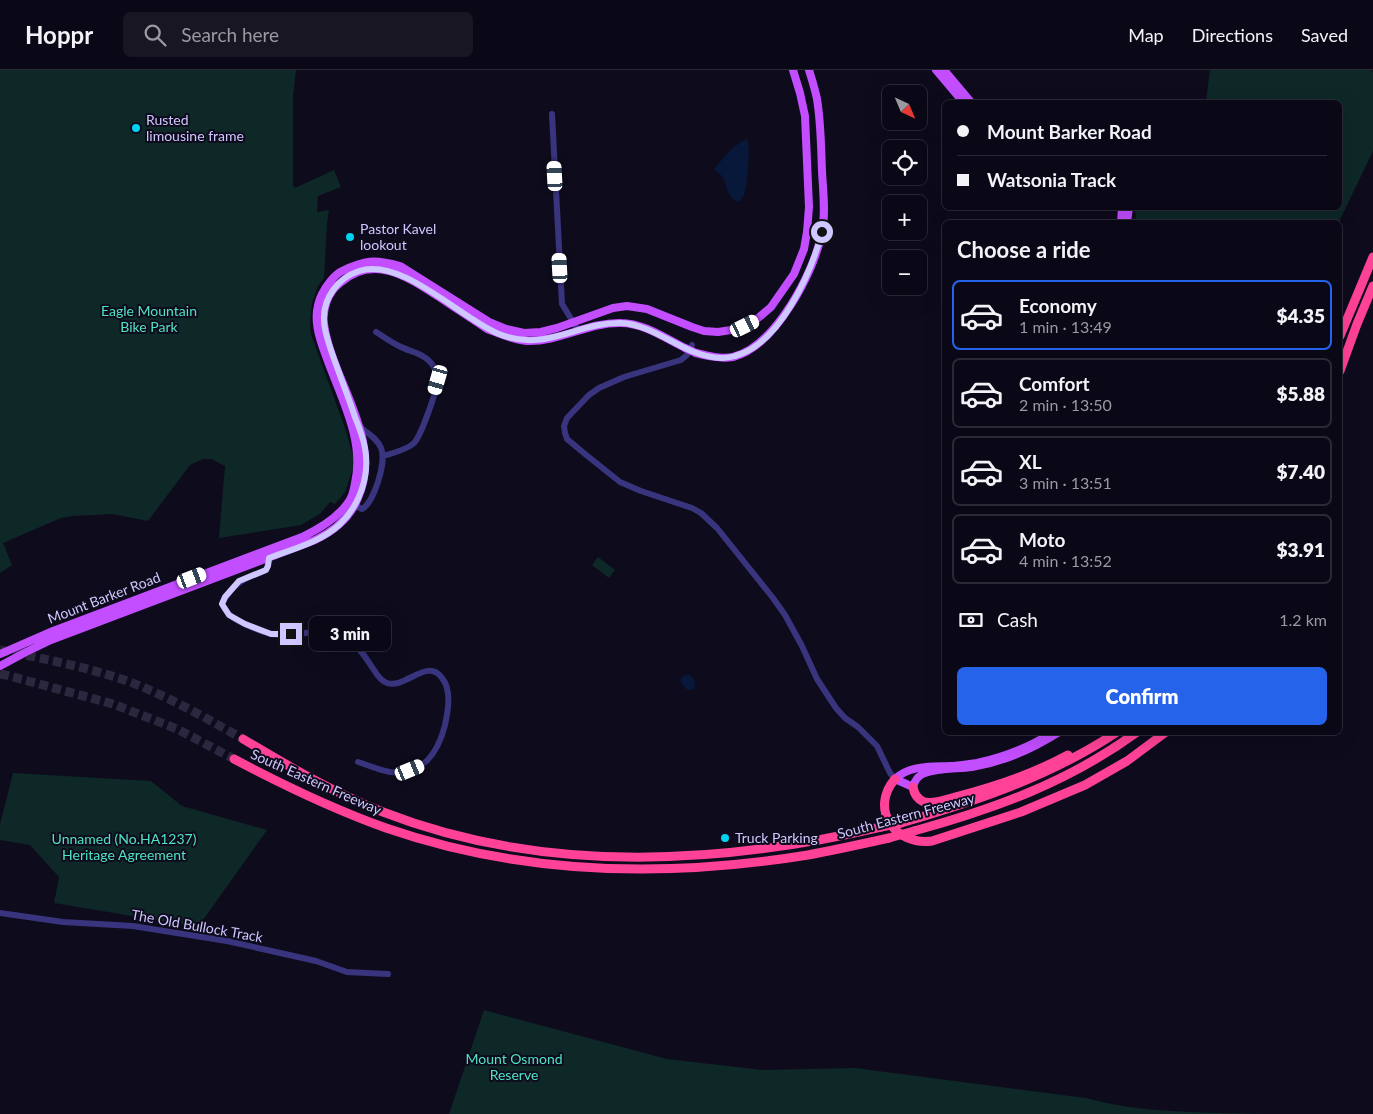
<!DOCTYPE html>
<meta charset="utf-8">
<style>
body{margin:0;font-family:Lato,sans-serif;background:#181623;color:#f1f3f6;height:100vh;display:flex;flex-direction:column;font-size:19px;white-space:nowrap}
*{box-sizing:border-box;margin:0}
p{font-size:16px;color:#999aa1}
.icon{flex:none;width:28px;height:28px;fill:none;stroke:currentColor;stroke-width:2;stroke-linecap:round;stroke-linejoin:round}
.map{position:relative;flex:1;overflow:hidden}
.side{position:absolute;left:942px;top:150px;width:400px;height:515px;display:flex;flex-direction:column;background:#0a0816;border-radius:8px;box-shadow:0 5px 20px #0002,0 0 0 1px #2a2935}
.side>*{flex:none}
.hud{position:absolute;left:942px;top:30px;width:400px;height:110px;border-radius:8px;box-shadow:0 5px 20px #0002,0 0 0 1px #2a2935;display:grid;align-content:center;height:110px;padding:0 15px;background:#0a0816}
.needle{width:32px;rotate:136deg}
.tools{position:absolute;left:882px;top:15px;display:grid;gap:10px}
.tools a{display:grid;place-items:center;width:45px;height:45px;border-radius:8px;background:#0a0816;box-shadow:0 5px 20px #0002,0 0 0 1px #2a2935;font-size:25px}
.end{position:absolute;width:22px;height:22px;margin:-11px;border:6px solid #cfc7ff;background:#111;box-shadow:0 0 0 2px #111}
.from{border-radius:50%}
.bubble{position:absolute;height:35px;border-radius:8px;background:#0a0816;box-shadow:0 5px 20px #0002,0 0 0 1px #2a2935;font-size:16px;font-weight:800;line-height:35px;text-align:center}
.car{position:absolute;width:15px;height:30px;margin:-15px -8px;border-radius:6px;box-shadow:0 0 4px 1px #0007;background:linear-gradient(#fff 24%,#345 0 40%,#fff 0 76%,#345 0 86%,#fff 0)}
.hud b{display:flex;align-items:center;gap:18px;height:48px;font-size:19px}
.hud b+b{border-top:1px solid #2a2935}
.hud i{width:12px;height:12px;background:#f1f3f6}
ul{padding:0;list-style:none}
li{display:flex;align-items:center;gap:15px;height:70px;margin:0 10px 8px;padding:0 5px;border:2px solid #2a2935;border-radius:8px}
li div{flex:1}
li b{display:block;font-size:19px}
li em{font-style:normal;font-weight:800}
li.current{border-color:#2563eb}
li>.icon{width:45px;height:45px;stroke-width:1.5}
h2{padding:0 15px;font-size:22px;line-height:60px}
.pay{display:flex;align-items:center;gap:12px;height:55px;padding:0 15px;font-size:19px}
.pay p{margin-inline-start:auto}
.primary-button{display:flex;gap:10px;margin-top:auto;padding:10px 15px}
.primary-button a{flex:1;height:58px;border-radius:8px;background:#2563eb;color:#fff;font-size:20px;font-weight:800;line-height:58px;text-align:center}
header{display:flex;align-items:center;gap:30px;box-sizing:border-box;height:70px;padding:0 25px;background:#0a0816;border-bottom:1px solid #2a2935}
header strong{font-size:24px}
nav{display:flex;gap:28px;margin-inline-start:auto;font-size:18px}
.search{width:350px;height:45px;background:#181623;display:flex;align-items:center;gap:12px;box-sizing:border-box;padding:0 18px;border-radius:8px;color:#999aa1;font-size:19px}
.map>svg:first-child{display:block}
.green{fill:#0e2727}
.water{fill:#07183a}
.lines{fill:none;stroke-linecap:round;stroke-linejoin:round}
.highway-tunnel{stroke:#2b273f;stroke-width:9;stroke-dasharray:9 4.5;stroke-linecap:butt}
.minor{stroke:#39347e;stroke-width:6}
.major{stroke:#c24eff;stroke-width:8}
.highway{stroke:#ff4297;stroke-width:9}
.major-bridge{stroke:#c24eff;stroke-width:8}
.highway-bridge{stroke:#ff4297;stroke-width:9}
.route{stroke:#cfc7ff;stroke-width:6}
.poi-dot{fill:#00d2f2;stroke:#0e0b1d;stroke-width:2}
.labels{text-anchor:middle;stroke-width:4;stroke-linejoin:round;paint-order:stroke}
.poi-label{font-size:14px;fill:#cfc7ff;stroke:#0e0b1d;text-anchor:start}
.park-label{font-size:14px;fill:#4fe3c2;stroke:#0e0b1d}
.street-label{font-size:14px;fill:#cfc7ff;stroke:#0e0b1d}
</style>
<header>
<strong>Hoppr</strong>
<div class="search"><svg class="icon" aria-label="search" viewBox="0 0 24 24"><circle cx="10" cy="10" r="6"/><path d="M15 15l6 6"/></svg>Search here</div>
<nav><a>Map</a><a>Directions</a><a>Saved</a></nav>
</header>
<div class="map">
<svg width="1373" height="1044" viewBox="0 0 1373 1044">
<rect width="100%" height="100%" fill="#0e0b1d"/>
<path class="green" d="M0,0H296L293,27V115L295,118L334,100L341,117L318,126L317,142L329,140L327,153L324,208L318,216L312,233L310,251L311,264L345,358L353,386V399L345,422L335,434L330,432L320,444L301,455L219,468L225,396L211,389H203L190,395L148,451L112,444L73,446L61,448L3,473L12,495L0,503Z
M1210,0H1371L1373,2V81L1339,152H1136L1135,138H1340V32H1206Z
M598,487L615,500L609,508L592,495Z
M13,703L151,711L182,736L267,760L198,857L54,833L59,807L30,775L0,770V754Z
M484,940L667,989L763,1000L855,998L1086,1028C1143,1044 1206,1042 1265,1044H449Z"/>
<path class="water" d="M747,69C751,79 747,115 744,125C743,127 740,130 739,132C726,129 728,114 721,105C719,103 716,102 714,100C723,88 733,75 747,69Z
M688,604C695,608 697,612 693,619L688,620L683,616L680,610L683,606Z"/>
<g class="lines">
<path class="highway-tunnel" d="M0,580C44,589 88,597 130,612C169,627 206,648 243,669
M0,604L6,605L113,634L177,659L234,689"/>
<path class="minor" d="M552,44L562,234L578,260
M376,262C384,267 391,272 399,276C410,282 424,283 432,294C435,298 437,303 438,308C438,318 421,366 414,373C407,380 393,383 383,386
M692,275L687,285L681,290L624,307L599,318L589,325L567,348L564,356L565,363L567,369L585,384L620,412L641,421L692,438L701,443L717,458L773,528L785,545L802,576L817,609L836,638L845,648L858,657L877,676L890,703L895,709
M352,434L362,439C374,433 387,391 381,378C377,368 367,363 359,356
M268,483L269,491L266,500C246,507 232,514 222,534C228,546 235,550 247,555C257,560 268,564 280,565C299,566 317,558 336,564C355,569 364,585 374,600C377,605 381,611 387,613C406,619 427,587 442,608C452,620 448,641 445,655C438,683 422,706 390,702C379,700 368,695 358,692
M0,843L63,852L133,856L227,871L316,891L347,902L388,904"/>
<path class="major" d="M936,0L963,32
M944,0L971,32
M1121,152L1122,138
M1127,152L1129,138
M696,283C708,286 720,289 733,287C775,277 815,201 822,162C826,142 823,121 822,101C821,77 821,53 817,29C815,19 812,10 809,0
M0,584L53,561L302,467C319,459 336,449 347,434C352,428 354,420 355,413C365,371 341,328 327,289C319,268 311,246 322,224C326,216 334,205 342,201C365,190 374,189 400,196L489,252L506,259L524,263L541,262L557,258L613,238L627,236L647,239L692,257L704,261L718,262L731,260L757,249L771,237L794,204L804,179L807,162L809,137L805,46L800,23L793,0
M0,596L26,582L51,570L315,470C334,461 350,448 358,428C384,368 332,312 324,254C322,239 328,222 340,213C374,183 408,207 439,227C455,238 471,248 487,259C500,264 513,270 527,271C559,272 589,252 621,253C643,253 665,268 685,278
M1053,662C1030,677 1004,687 977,693C968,694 959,696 950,696C931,697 910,695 895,709L913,717C915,710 918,705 925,703C939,698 957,699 972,697C1003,692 1032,679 1059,662"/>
<path class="highway" d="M1340,266L1373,187
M1340,301L1357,254L1373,216
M243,669C288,696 334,723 383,742C542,804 718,795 881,757
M234,689C283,715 333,739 386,758C522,805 667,808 808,785C835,780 862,774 889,768
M895,709C869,739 895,776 932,771L1021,742L1085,715L1127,691L1166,662
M913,717C914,724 917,729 924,732C934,734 945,730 955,727C994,717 1033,704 1068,685
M901,753C976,731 1051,706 1117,662
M914,761C994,739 1069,712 1137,662"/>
<path class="major-bridge" d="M685,278L696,283"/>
<path class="highway-bridge" d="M881,757L901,753
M889,768L914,761"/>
</g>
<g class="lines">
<path class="route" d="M291,564H271L245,554L229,545L222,534L225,527L239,511L266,500L268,496L269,488C293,479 321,472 340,454C360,435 370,405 365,378C363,367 359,357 355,347C348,326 340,306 333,286C329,274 324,262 324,250C323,228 338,208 359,201C402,187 460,248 499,264C545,283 577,252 621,253C647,254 671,273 694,282C707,287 722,290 735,286C780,274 811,203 822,162"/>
</g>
<g class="poi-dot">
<circle cx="136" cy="58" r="5"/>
<circle cx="350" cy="167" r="5"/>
<circle cx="725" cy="768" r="5"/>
</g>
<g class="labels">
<g class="poi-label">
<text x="146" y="55">Rusted<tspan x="146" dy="16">limousine frame</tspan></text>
<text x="360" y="164">Pastor Kavel<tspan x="360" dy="16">lookout</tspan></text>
<text x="735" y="773">Truck Parking</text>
</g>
<g class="park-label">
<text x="149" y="246">Eagle Mountain<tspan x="149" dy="16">Bike Park</tspan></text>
<text x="124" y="774">Unnamed (No.HA1237)<tspan x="124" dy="16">Heritage Agreement</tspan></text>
<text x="514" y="994">Mount Osmond<tspan x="514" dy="16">Reserve</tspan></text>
</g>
<g class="street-label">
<text transform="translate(104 528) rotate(-21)" y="5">Mount Barker Road</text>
<text transform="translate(316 712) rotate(24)" y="5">South Eastern Freeway</text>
<text transform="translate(906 746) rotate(-15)" y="5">South Eastern Freeway</text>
<text transform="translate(197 856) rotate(10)" y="5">The Old Bullock Track</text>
</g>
</g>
</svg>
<div class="tools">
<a><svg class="needle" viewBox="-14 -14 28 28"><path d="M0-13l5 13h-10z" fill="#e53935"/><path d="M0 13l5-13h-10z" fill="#999aa1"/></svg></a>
<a><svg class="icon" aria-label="locate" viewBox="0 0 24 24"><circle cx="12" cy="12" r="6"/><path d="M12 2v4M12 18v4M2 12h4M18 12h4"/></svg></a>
<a>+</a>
<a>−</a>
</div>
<i class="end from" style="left:822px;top:162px"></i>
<i class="end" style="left:291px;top:564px"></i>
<div class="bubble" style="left:309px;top:546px;width:82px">3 min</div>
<i class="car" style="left:555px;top:106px;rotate:357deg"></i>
<i class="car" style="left:560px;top:198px;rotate:357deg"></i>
<i class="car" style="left:745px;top:256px;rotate:64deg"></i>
<i class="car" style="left:438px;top:310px;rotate:196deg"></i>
<i class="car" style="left:192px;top:508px;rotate:69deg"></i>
<i class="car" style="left:410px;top:700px;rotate:68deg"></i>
<div class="hud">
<b><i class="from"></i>Mount Barker Road</b>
<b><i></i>Watsonia Track</b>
</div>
<section class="side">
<h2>Choose a ride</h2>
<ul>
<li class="current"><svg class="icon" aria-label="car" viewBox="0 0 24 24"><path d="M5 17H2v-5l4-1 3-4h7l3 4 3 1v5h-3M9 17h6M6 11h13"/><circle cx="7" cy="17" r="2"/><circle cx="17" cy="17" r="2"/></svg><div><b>Economy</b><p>1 min · 13:49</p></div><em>$4.35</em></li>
<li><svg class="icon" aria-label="car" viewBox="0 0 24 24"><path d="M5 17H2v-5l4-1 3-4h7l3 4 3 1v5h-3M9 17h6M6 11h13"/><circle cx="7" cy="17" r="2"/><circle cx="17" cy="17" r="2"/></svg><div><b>Comfort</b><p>2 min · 13:50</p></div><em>$5.88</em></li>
<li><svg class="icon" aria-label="car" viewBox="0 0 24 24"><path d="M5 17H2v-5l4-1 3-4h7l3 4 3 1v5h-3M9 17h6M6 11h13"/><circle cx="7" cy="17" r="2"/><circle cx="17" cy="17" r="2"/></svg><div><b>XL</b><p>3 min · 13:51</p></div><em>$7.40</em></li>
<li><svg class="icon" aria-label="car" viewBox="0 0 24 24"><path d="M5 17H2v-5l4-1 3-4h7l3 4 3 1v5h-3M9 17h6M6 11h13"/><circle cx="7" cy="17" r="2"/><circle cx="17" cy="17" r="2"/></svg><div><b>Moto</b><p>4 min · 13:52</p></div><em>$3.91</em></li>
</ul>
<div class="pay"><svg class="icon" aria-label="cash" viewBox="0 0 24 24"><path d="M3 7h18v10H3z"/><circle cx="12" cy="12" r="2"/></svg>Cash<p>1.2 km</p></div>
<div class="primary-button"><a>Confirm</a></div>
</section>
</div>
